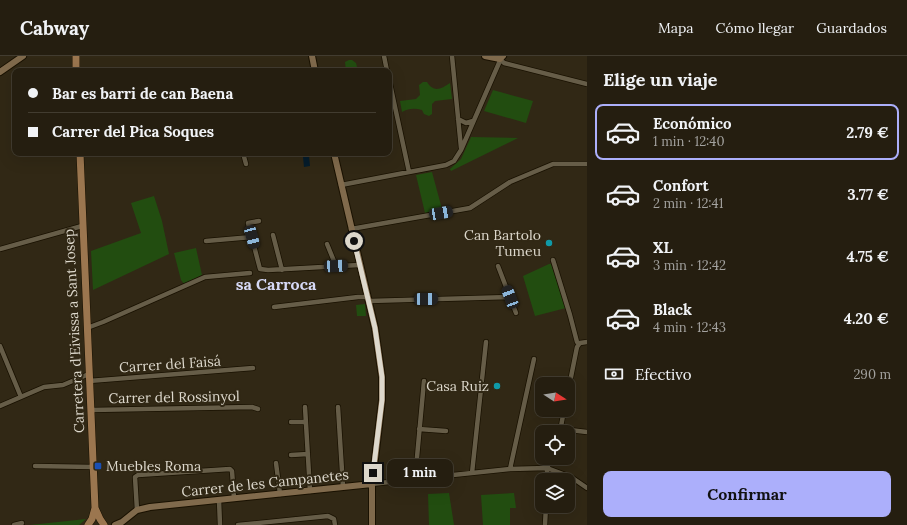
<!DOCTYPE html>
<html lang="es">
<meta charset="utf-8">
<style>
body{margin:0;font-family:Lora,serif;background:#2d2719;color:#f1f3f6;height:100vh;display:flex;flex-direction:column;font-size:15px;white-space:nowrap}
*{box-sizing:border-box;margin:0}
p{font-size:13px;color:#a3a29f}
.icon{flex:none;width:22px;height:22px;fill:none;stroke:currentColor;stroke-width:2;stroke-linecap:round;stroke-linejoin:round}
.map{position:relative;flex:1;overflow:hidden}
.sheet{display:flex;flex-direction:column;background:#251e10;width:320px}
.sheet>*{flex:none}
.banner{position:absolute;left:12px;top:12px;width:380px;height:88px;border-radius:8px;box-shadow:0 4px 16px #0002,0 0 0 1px #423c30;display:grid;align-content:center;height:88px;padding:0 16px;background:#251e10}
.needle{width:26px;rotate:102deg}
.controls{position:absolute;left:535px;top:321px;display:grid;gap:8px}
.controls a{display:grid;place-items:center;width:40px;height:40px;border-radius:8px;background:#251e10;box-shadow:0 4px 16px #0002,0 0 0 1px #423c30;font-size:20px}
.end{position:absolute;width:18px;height:18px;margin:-9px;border:5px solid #ddd8cc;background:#111;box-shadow:0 0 0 2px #111}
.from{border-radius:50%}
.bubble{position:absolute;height:28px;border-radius:8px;background:#251e10;box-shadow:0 4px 16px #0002,0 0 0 1px #423c30;font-size:13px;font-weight:800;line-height:28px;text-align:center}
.car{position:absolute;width:12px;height:24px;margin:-12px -6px;border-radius:5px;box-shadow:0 0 3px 1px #0007;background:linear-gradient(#222 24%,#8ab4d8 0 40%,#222 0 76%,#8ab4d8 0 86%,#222 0)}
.banner b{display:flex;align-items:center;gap:14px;height:38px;font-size:15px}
.banner b+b{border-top:1px solid #423c30}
.banner i{width:10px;height:10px;background:#f1f3f6}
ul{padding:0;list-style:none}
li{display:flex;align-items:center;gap:12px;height:56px;margin:0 8px 6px;padding:0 8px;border:2px solid transparent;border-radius:8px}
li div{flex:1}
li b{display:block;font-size:15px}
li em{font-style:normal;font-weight:800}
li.on{border-color:#acaffb}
li>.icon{width:36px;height:36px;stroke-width:1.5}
h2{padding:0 16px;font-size:18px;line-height:48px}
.pay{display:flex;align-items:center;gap:10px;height:44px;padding:0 16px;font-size:15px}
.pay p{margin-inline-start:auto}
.button{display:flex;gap:8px;margin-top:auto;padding:8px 16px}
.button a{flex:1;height:46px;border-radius:8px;background:#acaffb;color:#111;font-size:16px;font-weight:800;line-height:46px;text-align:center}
header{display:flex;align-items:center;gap:24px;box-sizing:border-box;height:56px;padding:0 20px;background:#251e10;border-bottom:1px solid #423c30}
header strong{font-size:19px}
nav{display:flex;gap:22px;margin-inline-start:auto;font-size:14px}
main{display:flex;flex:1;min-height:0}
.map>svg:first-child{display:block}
.green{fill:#224d10}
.water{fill:#051c2b}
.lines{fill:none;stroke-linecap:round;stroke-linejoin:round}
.street-casing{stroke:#191101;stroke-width:6}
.secondary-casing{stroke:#191101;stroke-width:8}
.primary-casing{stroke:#191101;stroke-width:8}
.street{stroke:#665d48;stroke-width:4.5}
.secondary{stroke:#806a4c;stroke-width:6}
.primary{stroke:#9b764f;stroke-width:7}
.route{stroke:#ddd8cc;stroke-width:5}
.culture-dot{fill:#0f9aa8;stroke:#312815;stroke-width:1.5}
.transit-dot{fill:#1a4fb4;stroke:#312815;stroke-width:1.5}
.labels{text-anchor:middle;stroke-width:4;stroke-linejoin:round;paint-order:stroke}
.poi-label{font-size:14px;fill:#ddd8cc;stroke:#312815;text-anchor:end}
.street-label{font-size:14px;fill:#ddd8cc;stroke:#312815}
.quarter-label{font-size:16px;font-weight:bold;fill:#d6d9f6;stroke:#312815}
</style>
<header>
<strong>Cabway</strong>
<nav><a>Mapa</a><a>Cómo llegar</a><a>Guardados</a></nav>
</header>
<main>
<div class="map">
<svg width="587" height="469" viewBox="0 0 587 469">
<rect width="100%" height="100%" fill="#312815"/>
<path class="green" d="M349,4H352L356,7L358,15H346L345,6Z
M423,26H427C434,37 441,33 450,27L452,43L435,45L432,48V58L429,60L424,58L422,54C415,52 409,52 402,56L400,45L416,43L420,39L419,29Z
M493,34L533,45L526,67L484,55Z
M471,81L518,82L451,115L450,113L461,103Z
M432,116L442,153L425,157L416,119Z
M154,140L162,165L169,198L93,234L91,195L141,177L131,147Z
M196,192L202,219L184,228L181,224L174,197Z
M549,208H551L566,252L535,260L523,220Z
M365,248L366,260H357L356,249Z
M449,437L454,469H429L428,438Z
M514,437L516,452H510V469H483L481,439Z
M86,463L79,469H30Z"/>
<path class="water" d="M309,100L310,110L304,111L303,101Z"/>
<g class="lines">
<defs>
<path id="street" d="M384,0L387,15
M452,0L461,92
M389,23L409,116
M458,63L466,67L473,65
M243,97L246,108
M341,129L446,109L454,105L461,94L499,7L500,3L504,7L587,28
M259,165L248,167L260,213L268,214L359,209
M351,173L470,152L510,126L553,108H587
M273,179L282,214
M206,185L252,181
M327,188L336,210
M0,193L82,170
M553,204L570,259L577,286L579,288
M498,210L516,257
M369,245L510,241
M274,251L358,241H368
M87,272L103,266L205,221L250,217
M0,290L21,341
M89,325L253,312
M568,336L577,291L580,287L587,286
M0,350L44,331L63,329L89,318
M305,351L310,435
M338,351L343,431
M91,354L252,351L258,353
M291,366H306
M419,373L446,375
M561,373L587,376
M560,376L564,354
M291,399L308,398
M276,407L280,438
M35,410L93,411
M510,413L534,303
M472,417L486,286
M415,423L424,325
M547,424V412L552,402
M372,428L415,423L510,413L547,412L571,421L587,432
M219,444L220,469
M137,454L135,421L138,419L230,413L232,415L234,442
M14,469L22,467
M238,469L328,460L334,463L335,469
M545,469L546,450"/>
<path id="secondary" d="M312,0L315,15
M485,0L500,3L503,0
M0,16L23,0
M334,97L375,272L382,321V344L372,428V469
M115,469L122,466L137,454L150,451L372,428"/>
<path id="primary" d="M76,0V15
M80,97L95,452L100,463L104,469
M88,469L92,463L95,452"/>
</defs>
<use href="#street" class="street-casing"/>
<use href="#secondary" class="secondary-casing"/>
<use href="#primary" class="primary-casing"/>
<use href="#street" class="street"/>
<use href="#secondary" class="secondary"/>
<use href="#primary" class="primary"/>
</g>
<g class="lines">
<path class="route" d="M354,185L375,272L382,321V344L373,417"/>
</g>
<g class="culture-dot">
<circle cx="549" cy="187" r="4"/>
<circle cx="497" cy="330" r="4"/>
</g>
<rect class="transit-dot" x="94" y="406" width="8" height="8" rx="2"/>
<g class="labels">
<g class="poi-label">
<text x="541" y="184">Can Bartolo<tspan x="541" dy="16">Tumeu</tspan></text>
<text x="489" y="335">Casa Ruiz</text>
<text x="106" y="415" text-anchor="start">Muebles Roma</text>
</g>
<g class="street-label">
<text transform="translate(74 275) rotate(-93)" y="5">Carretera d'Eivissa a Sant Josep</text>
<text transform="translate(170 308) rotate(-4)" y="5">Carrer del Faisá</text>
<text transform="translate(174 341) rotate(-1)" y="5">Carrer del Rossinyol</text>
<text transform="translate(265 427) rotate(-6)" y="5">Carrer de les Campanetes</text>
</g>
<g class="quarter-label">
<text x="276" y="234">sa Carroca</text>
</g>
</g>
</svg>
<div class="controls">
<a><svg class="needle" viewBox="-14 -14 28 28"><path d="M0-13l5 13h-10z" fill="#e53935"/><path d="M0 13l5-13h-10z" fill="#a3a29f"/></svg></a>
<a><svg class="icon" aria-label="locate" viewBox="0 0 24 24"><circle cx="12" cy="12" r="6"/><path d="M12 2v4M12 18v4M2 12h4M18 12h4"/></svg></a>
<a><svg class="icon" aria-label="layers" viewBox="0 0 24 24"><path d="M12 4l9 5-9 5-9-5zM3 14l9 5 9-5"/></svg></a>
</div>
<i class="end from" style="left:354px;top:185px"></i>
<i class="end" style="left:373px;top:417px"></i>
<div class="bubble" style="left:387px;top:403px;width:66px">1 min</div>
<i class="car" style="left:441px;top:157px;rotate:80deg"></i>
<i class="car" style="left:252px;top:181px;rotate:165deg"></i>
<i class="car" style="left:336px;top:210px;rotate:87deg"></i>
<i class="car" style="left:510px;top:241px;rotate:339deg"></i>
<i class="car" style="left:426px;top:243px;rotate:89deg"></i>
<div class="banner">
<b><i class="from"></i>Bar es barri de can Baena</b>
<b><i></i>Carrer del Pica Soques</b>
</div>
</div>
<section class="sheet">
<h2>Elige un viaje</h2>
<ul>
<li class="on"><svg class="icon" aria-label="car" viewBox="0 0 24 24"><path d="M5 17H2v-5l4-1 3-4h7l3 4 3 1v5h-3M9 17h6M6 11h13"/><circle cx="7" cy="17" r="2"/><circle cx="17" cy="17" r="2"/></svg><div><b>Económico</b><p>1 min · 12:40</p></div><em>2.79 €</em></li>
<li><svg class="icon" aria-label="car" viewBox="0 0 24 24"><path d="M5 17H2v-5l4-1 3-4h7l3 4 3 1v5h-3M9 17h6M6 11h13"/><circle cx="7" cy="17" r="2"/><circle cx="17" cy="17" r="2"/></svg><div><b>Confort</b><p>2 min · 12:41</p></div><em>3.77 €</em></li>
<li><svg class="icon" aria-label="car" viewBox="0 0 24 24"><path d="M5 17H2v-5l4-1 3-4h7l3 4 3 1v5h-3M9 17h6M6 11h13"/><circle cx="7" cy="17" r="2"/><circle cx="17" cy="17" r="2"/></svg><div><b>XL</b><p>3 min · 12:42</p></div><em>4.75 €</em></li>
<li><svg class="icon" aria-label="car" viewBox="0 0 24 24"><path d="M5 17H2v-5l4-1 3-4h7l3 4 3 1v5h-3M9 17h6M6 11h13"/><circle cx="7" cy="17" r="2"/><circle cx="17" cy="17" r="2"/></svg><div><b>Black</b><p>4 min · 12:43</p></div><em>4.20 €</em></li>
</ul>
<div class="pay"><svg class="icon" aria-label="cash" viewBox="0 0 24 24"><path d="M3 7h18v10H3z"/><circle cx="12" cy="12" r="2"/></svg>Efectivo<p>290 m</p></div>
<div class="button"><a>Confirmar</a></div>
</section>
</main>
